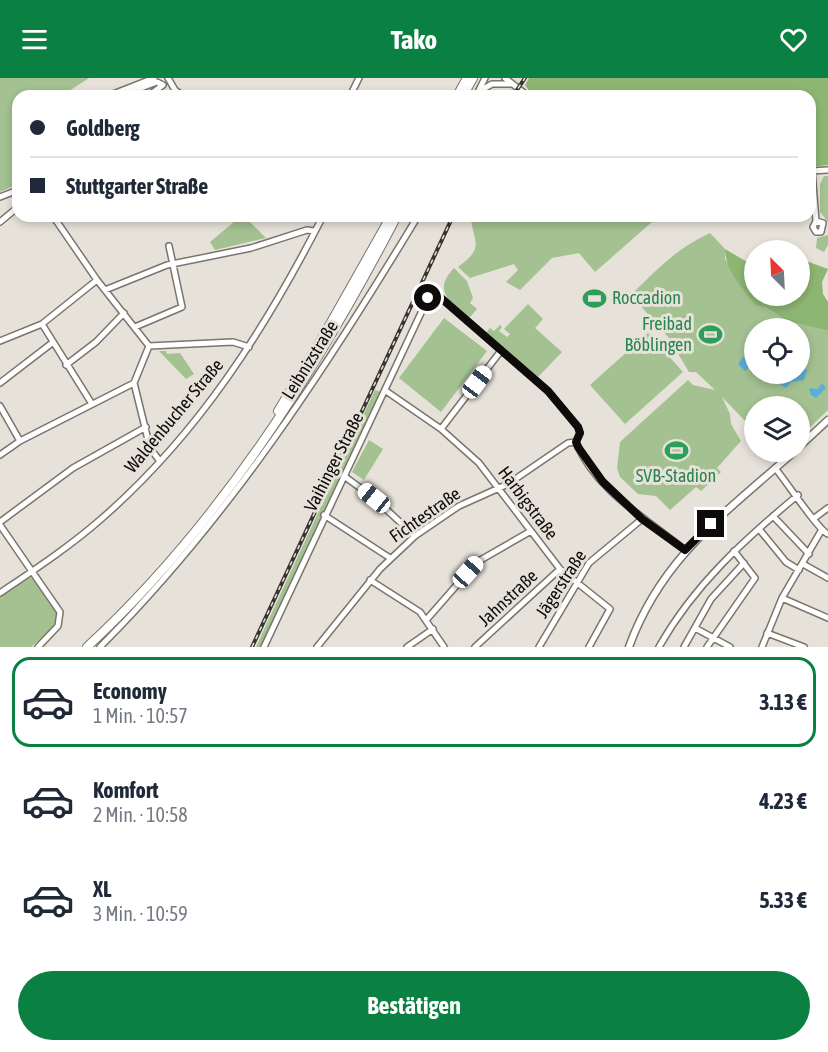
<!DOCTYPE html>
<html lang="de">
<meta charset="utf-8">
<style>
body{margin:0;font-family:"Asap Condensed",sans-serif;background:#f2f2f3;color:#1f2937;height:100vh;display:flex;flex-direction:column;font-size:22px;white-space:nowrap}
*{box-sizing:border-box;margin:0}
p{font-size:20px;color:#747a83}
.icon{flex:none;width:33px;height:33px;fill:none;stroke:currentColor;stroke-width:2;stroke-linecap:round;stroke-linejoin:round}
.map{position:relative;height:569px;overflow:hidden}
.details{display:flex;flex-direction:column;background:#fff;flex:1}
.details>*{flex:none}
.hud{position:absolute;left:12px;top:12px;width:804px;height:132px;border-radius:18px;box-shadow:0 3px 9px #0003;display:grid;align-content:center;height:132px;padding:0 18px;background:#fff}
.needle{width:39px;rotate:336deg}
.controls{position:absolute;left:744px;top:162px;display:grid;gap:12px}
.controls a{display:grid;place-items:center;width:66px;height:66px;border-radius:50%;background:#fff;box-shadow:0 3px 9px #0003;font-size:30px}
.end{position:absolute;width:27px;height:27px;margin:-14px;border:8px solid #0e0c0a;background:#fff;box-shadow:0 0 0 3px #fff}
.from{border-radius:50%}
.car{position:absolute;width:18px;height:36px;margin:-18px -9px;border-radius:8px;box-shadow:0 0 4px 2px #0007;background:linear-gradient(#fff 24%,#345 0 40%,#fff 0 76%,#345 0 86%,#fff 0)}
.hud b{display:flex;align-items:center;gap:21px;height:57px;font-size:22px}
.hud b+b{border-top:2px solid #e0e1e3}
.hud i{width:15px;height:15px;background:#1f2937}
ul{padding:10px 0 0;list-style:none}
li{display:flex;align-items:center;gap:18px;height:90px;margin:0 12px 9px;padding:0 6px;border:3px solid transparent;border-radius:18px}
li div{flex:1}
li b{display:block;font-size:22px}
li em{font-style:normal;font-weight:700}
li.on{border-color:#0b8043}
li>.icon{width:54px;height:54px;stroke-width:1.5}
.action{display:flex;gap:12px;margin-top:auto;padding:12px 18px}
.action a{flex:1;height:69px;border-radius:36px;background:#0b8043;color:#fff;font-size:24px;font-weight:700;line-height:69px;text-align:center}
header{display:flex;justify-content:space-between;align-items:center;height:78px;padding:0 18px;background:#0b8043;color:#fff;font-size:27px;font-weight:700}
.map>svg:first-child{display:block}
.green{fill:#a3c191;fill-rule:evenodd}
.forest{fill:#8eb673}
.water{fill:#5baed9}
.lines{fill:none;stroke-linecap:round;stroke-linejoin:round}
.minor-casing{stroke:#79756d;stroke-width:8}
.major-casing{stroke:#79756d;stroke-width:9}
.highway-casing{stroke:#79756d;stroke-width:10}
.minor{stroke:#fff;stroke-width:5}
.major{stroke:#fff;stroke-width:6}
.highway{stroke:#fff;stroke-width:8}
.rail-casing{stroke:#373431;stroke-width:4}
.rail{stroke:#e7e2d9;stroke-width:1.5;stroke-dasharray:4.5;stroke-linecap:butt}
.route{stroke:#0e0c0a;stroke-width:8}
.labels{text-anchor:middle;stroke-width:6;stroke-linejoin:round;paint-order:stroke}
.leisure-label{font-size:18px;fill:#27864d;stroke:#e7e2d9;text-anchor:start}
.street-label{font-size:18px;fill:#0e0c0a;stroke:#e7e2d9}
</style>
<header><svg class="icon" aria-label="menu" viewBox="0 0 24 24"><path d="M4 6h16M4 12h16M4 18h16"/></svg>Tako<svg class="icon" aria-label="heart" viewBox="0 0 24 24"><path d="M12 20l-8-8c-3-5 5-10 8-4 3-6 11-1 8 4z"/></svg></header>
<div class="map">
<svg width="828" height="569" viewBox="0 0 828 569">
<rect width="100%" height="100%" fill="#e7e2d9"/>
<path class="green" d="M0,0H89L66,15V18H18V106L0,114Z
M824,98H828V144L820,134V106Z
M241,138H244L266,160L215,172L210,164Z
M471,138H656L652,144L595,194L579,175L552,180L520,212L506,204L518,192L514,186L470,200L458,189C487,168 472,164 471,138Z
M710,155L725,171V181L757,228L767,230L787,243L828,253V332L800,359V328H754V341L749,347L722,319L730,336L731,346L741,363L717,390L721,394L701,413L696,409L670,432L656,418L638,416L620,399L617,390L620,364L688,302L693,307L715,312L696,294H689L668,259L631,217C655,193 678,169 710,155ZM754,250H800V296H754Z
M828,157V167L824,174L816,170L817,160Z
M454,190L467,203L473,220L470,225L477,231L469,240C450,224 432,213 454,190Z
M528,226L543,241L535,250L562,274L538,299L486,255L490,250L494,253L500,247L502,249L499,253L507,259L510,256L504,251Z
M444,240L487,273L441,334L399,300Z
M648,255L683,294L625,346L590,307Z
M159,273H166L167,276L180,275L194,296L186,301Z
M375,312L381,314L260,569H256Z
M369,362L383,371L364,402L352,394Z
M29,500H34L57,534L54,549L31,569H0V519Z"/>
<path class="forest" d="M529,0H828V87L810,89V18H533L525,7Z
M725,171L754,188V218H800V187L809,184L828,191L822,204L823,216L828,224V253L787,243L767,230L757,228C744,212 725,193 725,171Z"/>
<path class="water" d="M750,269L754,272V290L751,288L745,293L738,286Z
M800,287L807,292L804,302L791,304L786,310L775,303L780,296H800Z
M822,305L826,310L816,320L811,317L809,310L818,311Z"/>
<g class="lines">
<defs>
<path id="minor" d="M168,0L175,12L183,18
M505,0L528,18
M478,14L492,6H512
M108,18L154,0
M120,18L157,4L163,7L148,18
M350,18L359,0
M476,18L485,0
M810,93L828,92
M812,93L816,143L813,149L816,154H821L823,145L816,143
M0,119L18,112
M53,138L97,202L149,268
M0,144L18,129
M105,212L167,187L251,170L307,152L314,153
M42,246L92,326
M135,249L182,229L169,168
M0,263L42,246L97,202
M149,268L134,305L150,370L159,382
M149,268L233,264L249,269
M66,287L96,264L124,235
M0,305L52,265
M386,313L441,351L479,385L560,491L610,531L589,569
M0,328L20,363
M441,351L500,274
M576,364C595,412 647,441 685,472
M0,377L20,363L134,305
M775,390C786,403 818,452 828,456
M344,398L374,420L415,458
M324,437L390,480
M773,438L809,476
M813,441L828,430
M0,444L73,390L146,349
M0,447L60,534L58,548L38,569
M759,451L786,484L799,492
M803,486L828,500
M370,502L420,534L444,569
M0,515C34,492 69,469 100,442C197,358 265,252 323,138
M782,520L828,540
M427,541L477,484L531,453
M695,550L730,569
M767,555L804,569
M100,569C228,441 325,292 418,138
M264,569L428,220L435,215L441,220L548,313L578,349L580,355L576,364
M317,569L380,491L415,458L459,428L508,406L568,365L576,364
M407,569L433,551
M475,569L560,491
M539,569L589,485L642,441
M659,569C694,507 744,462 798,417
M684,569L711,521L744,485
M707,569L755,500L734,473
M762,569L782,520L821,453"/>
<path id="major" d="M800,368L828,342
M629,569C661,480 726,434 794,374"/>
<path id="highway" d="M457,18L467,0
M463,18L473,0
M278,333L325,255L391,138
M87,569C218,448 315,295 397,138"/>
</defs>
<use href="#minor" class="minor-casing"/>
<use href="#major" class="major-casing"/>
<use href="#highway" class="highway-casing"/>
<use href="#minor" class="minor"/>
<use href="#major" class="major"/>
<use href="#highway" class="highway"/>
<defs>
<path id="rail" d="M513,18L525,0
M252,569L453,138"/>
</defs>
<use href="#rail" class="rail-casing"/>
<use href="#rail" class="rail"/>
</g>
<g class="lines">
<path class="route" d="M428,220L435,216L441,220L548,313L578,349L580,355L576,364L578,369L603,404L642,441L685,472L711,446"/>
</g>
<defs>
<symbol id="stadium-bare" viewBox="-9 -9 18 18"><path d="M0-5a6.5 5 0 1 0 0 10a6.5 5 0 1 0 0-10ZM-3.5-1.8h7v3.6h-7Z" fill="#2e9e5b" stroke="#e7e2d9" stroke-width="2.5" paint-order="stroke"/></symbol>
</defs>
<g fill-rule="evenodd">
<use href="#stadium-bare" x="578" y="204" width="33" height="33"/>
<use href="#stadium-bare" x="694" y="240" width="33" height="33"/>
<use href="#stadium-bare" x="660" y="356" width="33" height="33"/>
</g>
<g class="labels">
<g class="leisure-label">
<text x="612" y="226">Roccadion</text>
<text x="692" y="252" text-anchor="end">Freibad<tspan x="692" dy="21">Böblingen</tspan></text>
<text x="676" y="404" text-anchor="middle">SVB-Stadion</text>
</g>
<g class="street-label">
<text transform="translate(310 282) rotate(-58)" y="6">Leibnizstraße</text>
<text transform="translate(174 338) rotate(-50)" y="6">Waldenbucher Straße</text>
<text transform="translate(334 384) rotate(-63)" y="6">Vaihinger Straße</text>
<text transform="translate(528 425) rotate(53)" y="6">Harbigstraße</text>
<text transform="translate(425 437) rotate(-35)" y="6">Fichtestraße</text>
<text transform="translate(561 506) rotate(-57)" y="6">Jägerstraße</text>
<text transform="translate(508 520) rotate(-43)" y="6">Jahnstraße</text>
</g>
</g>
</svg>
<div class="controls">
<a><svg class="needle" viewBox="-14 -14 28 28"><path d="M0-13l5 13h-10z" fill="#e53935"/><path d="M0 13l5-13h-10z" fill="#747a83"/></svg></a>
<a><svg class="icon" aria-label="locate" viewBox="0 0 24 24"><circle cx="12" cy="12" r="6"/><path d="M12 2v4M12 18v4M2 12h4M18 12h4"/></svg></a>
<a><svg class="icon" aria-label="layers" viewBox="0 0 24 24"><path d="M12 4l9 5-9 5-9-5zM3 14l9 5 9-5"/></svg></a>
</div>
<i class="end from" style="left:428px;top:220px"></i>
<i class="end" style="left:711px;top:446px"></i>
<i class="car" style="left:477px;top:304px;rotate:37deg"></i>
<i class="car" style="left:374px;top:420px;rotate:309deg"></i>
<i class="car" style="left:468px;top:494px;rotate:42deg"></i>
<div class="hud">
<b><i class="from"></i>Goldberg</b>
<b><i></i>Stuttgarter Straße</b>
</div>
</div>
<section class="details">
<ul>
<li class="on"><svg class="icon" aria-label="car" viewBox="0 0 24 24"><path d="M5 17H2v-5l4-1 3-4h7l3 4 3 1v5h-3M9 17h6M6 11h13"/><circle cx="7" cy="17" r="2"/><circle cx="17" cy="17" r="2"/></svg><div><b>Economy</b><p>1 Min. · 10:57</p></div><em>3.13 €</em></li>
<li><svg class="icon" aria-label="car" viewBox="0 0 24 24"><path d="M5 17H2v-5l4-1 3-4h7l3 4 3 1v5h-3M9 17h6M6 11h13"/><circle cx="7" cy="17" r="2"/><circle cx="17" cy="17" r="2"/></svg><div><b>Komfort</b><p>2 Min. · 10:58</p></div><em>4.23 €</em></li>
<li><svg class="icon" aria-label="car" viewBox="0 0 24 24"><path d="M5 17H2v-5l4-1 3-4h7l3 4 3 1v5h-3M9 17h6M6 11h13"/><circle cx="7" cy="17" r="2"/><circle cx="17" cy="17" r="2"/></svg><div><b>XL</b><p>3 Min. · 10:59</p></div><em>5.33 €</em></li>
</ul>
<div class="action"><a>Bestätigen</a></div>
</section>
